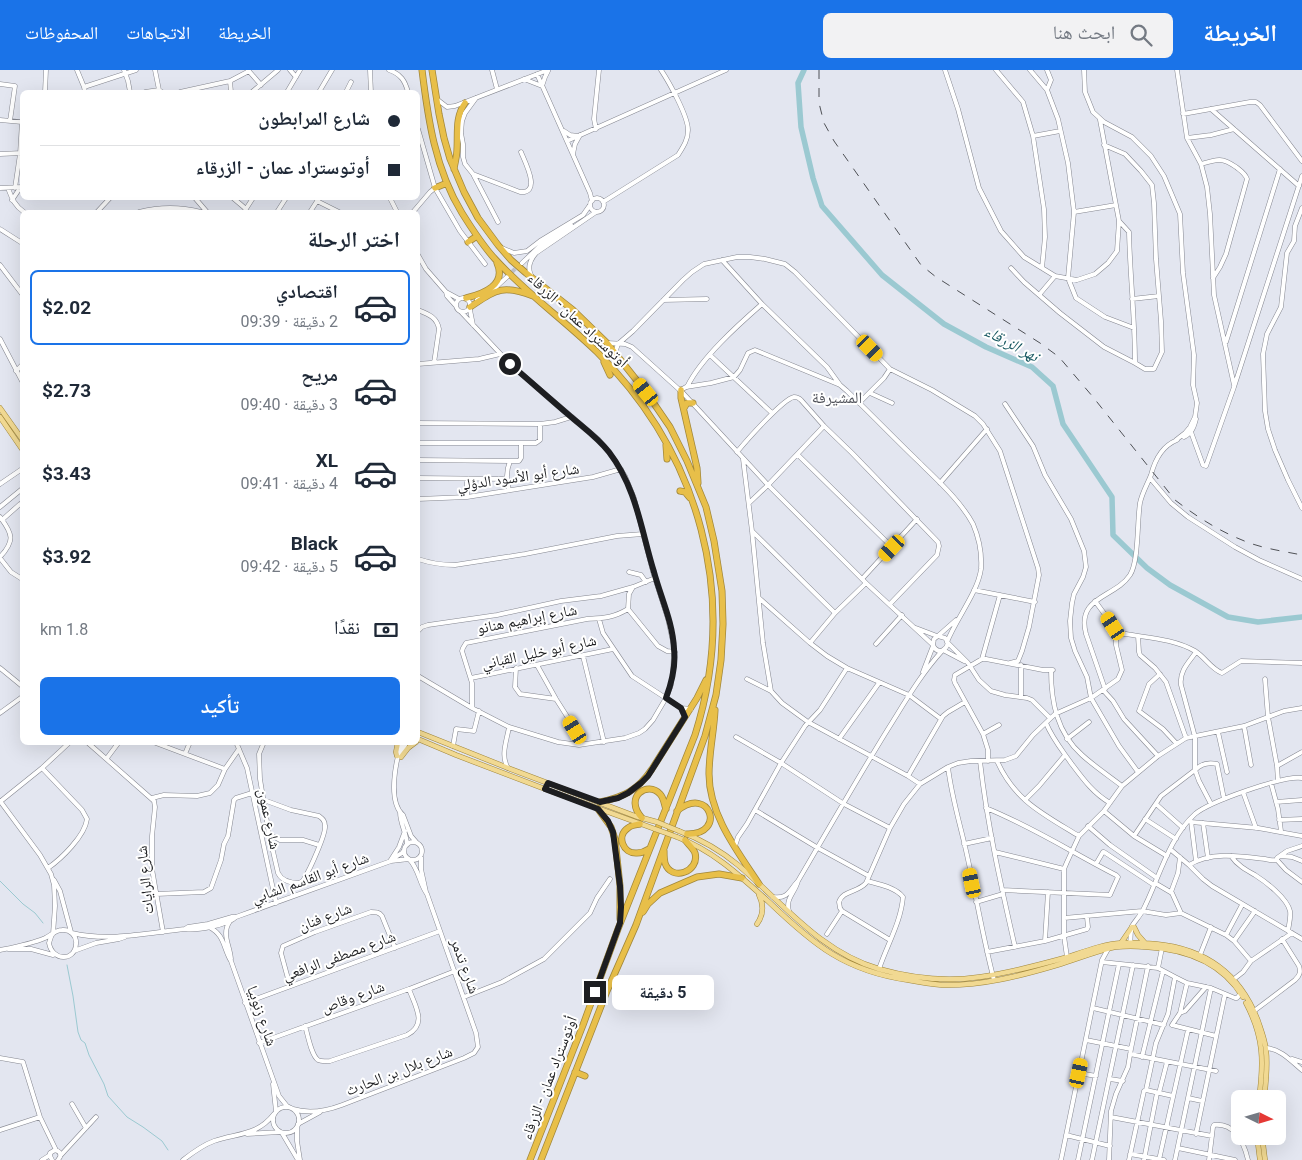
<!DOCTYPE html>
<html lang="ar">
<meta charset="utf-8">
<style>
body{margin:0;font-family:Roboto,"Noto Naskh Arabic",sans-serif;background:#f2f2f3;color:#1f2937;direction:rtl;height:100vh;display:flex;flex-direction:column;font-size:19px;white-space:nowrap}
*{box-sizing:border-box;margin:0}
p{font-size:16px;color:#747a83}
.icon{flex:none;width:28px;height:28px;fill:none;stroke:currentColor;stroke-width:2;stroke-linecap:round;stroke-linejoin:round}
.map{position:relative;flex:1;overflow:hidden;direction:ltr}
.drawer{position:absolute;left:20px;top:140px;width:400px;height:535px;display:flex;flex-direction:column;background:#fff;border-radius:8px;box-shadow:0 5px 20px #0002;direction:rtl}
.drawer>*{flex:none}
.hud{position:absolute;left:20px;top:20px;width:400px;height:110px;border-radius:8px;box-shadow:0 5px 20px #0002;direction:rtl;display:grid;align-content:center;height:110px;padding:0 20px;background:#fff}
.needle{width:32px;rotate:95deg}
.controls{position:absolute;left:1231px;top:1020px;display:grid;gap:10px}
.controls a{display:grid;place-items:center;width:55px;height:55px;border-radius:8px;background:#fff;box-shadow:0 5px 20px #0002;font-size:25px}
.end{position:absolute;width:22px;height:22px;margin:-11px;border:6px solid #1d1e21;background:#fff;box-shadow:0 0 0 2px #fff}
.from{border-radius:50%}
.bubble{position:absolute;height:35px;border-radius:8px;background:#fff;box-shadow:0 5px 20px #0002;font-size:16px;font-weight:700;line-height:35px;text-align:center;direction:rtl}
.car{position:absolute;width:15px;height:30px;margin:-15px -8px;border-radius:6px;box-shadow:0 0 4px 1px #0007;background:linear-gradient(#f5c518 24%,#345 0 40%,#f5c518 0 76%,#345 0 86%,#f5c518 0)}
.hud b{display:flex;align-items:center;gap:18px;height:48px;font-size:19px}
.hud b+b{border-top:1px solid #e0e1e3}
.hud i{width:12px;height:12px;background:#1f2937}
ul{padding:0;list-style:none}
li{display:flex;align-items:center;gap:15px;height:75px;margin:0 10px 8px;padding:0 10px;border:2px solid transparent;border-radius:8px}
li div{flex:1}
li b{display:block;font-size:19px}
li em{font-style:normal;font-weight:700}
li.active{border-color:#1a73e8}
li>.icon{width:45px;height:45px;stroke-width:1.5}
h2{padding:0 20px;font-size:22px;line-height:60px}
.pay{display:flex;align-items:center;gap:12px;height:55px;padding:0 20px;font-size:19px}
.pay p{margin-inline-start:auto}
.action{display:flex;gap:10px;margin-top:auto;padding:10px 20px}
.action a{flex:1;height:58px;border-radius:8px;background:#1a73e8;color:#fff;font-size:20px;font-weight:700;line-height:58px;text-align:center}
header{display:flex;align-items:center;gap:30px;box-sizing:border-box;height:70px;padding:0 25px;background:#1a73e8;color:#fff}
header strong{font-size:24px}
nav{display:flex;gap:28px;margin-inline-start:auto;font-size:18px}
.search{width:350px;height:45px;background:#f2f2f3;display:flex;align-items:center;gap:12px;box-sizing:border-box;padding:0 18px;border-radius:8px;color:#747a83;font-size:19px}
.map>svg:first-child{display:block}
.lines{fill:none;stroke-linecap:round;stroke-linejoin:round}
.stream{stroke:#9bc9d1;stroke-width:1}
.river{stroke:#9bc9d1;stroke-width:5.5}
.minor-tunnel{stroke:#bbbec7;stroke-width:4;stroke-dasharray:4 2;stroke-linecap:butt}
.minor-casing{stroke:#858790;stroke-width:5}
.major-casing{stroke:#a1873b;stroke-width:5.5}
.highway-casing{stroke:#a1873b;stroke-width:7}
.minor{stroke:#fff;stroke-width:4}
.major{stroke:#f1d992;stroke-width:4.5}
.highway{stroke:#e8bf49;stroke-width:5.5}
.rail{stroke:#4f5156;stroke-width:1;stroke-dasharray:9 9;stroke-linecap:butt}
.major-bridge-casing{stroke:#a1873b;stroke-width:5.5;stroke-linecap:butt}
.major-bridge{stroke:#f1d992;stroke-width:4.5}
.route{stroke:#1d1e21;stroke-width:6}
.labels{text-anchor:middle;stroke-width:4;stroke-linejoin:round;paint-order:stroke}
.street-label{font-size:15px;fill:#1d1e21;stroke:#fff}
.water-label{font-size:16px;font-style:italic;fill:#195962;stroke:#fff}
.neighbourhood-label{font-size:16px;fill:#51535b;stroke:#fff}
</style>
<header>
<strong>الخريطة</strong>
<div class="search"><svg class="icon" aria-label="search" viewBox="0 0 24 24"><circle cx="10" cy="10" r="6"/><path d="M15 15l6 6"/></svg>ابحث هنا</div>
<nav><a>الخريطة</a><a>الاتجاهات</a><a>المحفوظات</a></nav>
</header>
<div class="map">
<svg width="1302" height="1090" viewBox="0 0 1302 1090">
<rect width="100%" height="100%" fill="#e3e6f0"/>
<g class="lines">
<path class="stream" d="M0,811L23,834L35,843L43,853
M67,895L73,926L78,962L81,970L85,973L89,985L104,1014L108,1026L127,1047L143,1057L162,1071L168,1080"/>
<path class="river" d="M804,0L798,13L801,57L813,108L822,136L882,205L944,254L986,277L1032,297L1053,316L1063,354L1112,427L1113,465L1147,498L1170,515L1228,547L1258,552L1302,547"/>
<path class="minor-tunnel" d="M508,206L519,195"/>
<defs>
<path id="minor" d="M77,0L84,17L85,22
M124,0L128,11L130,22
M155,0L159,20L162,22
M248,0L261,15
M290,0L296,7
M370,0L371,22
M389,0C401,4 405,11 408,22
M492,0L497,19
M945,0L958,39L979,118L1001,161L1024,187L1055,206L1077,210L1095,204L1108,193L1117,181L1119,151L1100,50
M996,0L1023,32L1033,66L1044,139L1045,167L1042,198
M1030,0L1047,20L1058,49L1068,93L1074,142L1068,208L1076,228L1105,247L1134,258
M1047,0L1051,10L1047,20
M1084,0L1085,22L1093,42L1104,52L1132,67L1151,86L1164,106L1180,144L1183,203L1194,285L1193,315L1197,333L1195,347L1190,357L1185,363L1176,370
M1177,0L1187,68L1201,94L1207,117L1210,144L1214,225L1234,315
M537,4L590,123L592,131
M524,9L542,16L545,7L548,1
M230,11L231,22
M0,14L15,16L10,51
M84,17L136,0
M45,22L46,0
M145,22L159,20
M180,22L230,11L249,1
M252,22L278,0
M287,22L300,0
M319,22L332,0
M346,22L351,12
M476,28L465,43L462,51L461,63L463,74V87L465,94L473,104L498,152
M438,30L447,37L455,36L548,0
M1211,39L1299,116
M1183,44L1250,32H1256L1260,35L1302,91
M0,50L22,52
M418,59L435,118L460,161L485,194
M596,59L594,49L599,0
M564,61L570,65L578,66
M1033,66L1060,61
M1187,68L1211,65L1234,59
M567,71L726,0
M0,84L22,83
M573,84L575,74L580,65
M1201,94C1217,89 1222,87 1236,97C1241,101 1245,103 1247,109L1226,184L1220,197L1213,208
M473,104L520,122C542,124 525,92 521,82
M0,118L22,117
M8,118C12,129 15,136 24,142
M15,118L20,84L22,52
M195,128L207,142
M233,128L246,139
M390,128L397,142
M590 135a7 7 0 1 1 14 0a7 7 0 1 1-14 0Z
M12,130L20,118
M317,131L339,142
M603,132L678,85C683,77 688,70 688,60C688,46 669,12 661,0
M1302,138L1295,156L1294,171L1287,183L1281,237L1267,264L1263,284L1265,341L1268,359L1275,380L1288,410L1302,438
M97,142L110,128
M139,142C159,137 181,137 201,142
M244,142L253,128
M277,142L286,128
M310,142L319,128
M413,142L430,122L435,118
M1074,142L1116,135
M1119,151L1129,162C1130,206 1135,249 1135,293
M0,159L22,173
M502,178L514,183L527,181L540,171L583,145L590,135
M418,185L426,199L446,222L447,226L456,236
M722,190L762,234L827,297L840,315
M522,193L542,174L571,155
M0,195L22,224
M1011,198L1024,212L1060,243L1104,277L1135,293L1145,299H1154L1162,282L1161,251L1156,189L1154,133L1152,115L1141,101L1125,84L1104,75
M531,205C527,197 530,190 536,183L596,142
M446,222L459,229
M1039,225L1055,206
M456 235a7 7 0 1 1 14 0a7 7 0 1 1-14 0Z
M1132,229L1159,226
M477,230L495,218L507,207
M663,230L707,229
M418,240C428,244 437,247 439,259L434,293
M470,240L473,255
M0,269L22,311
M1226,272L1280,99
M607,273L625,274L632,277L683,323L768,415L866,513L933,575C935,580 938,582 943,580C948,577 949,572 945,568L938,566L934,569L933,575
M615,283L618,274L633,261L683,210L692,202L704,194L737,187H750L765,189L785,194L795,202L890,299L932,320L975,346L983,354L1000,381L1038,498L1039,505L1029,557L1022,581L1018,591L1010,593
M710,285L772,343
M418,294L479,289L500,284
M16,301L22,295
M687,317C701,288 738,255 762,234
M681,320L686,317L711,313L734,307L740,300L748,283L755,280L840,315L847,321C871,344 894,368 918,391C937,410 960,430 973,454C979,468 982,484 981,499C978,522 956,549 947,572
M870,323L892,333
M859,333L884,308L890,299
M1005,334L1033,376L1045,405L1071,449L1084,481L1086,497L1083,507L1074,524L1072,533L1070,551L1071,568L1075,581L1087,607L1091,628L1119,676L1138,702
M418,353L540,354L555,352L571,347
M1191,362L1203,395L1206,396L1234,317L1302,106
M1184,367C1192,363 1194,357 1196,349
M418,373H536L540,370V354
M737,382C746,371 783,329 794,327C798,327 799,328 801,330L824,356L852,383L938,472L939,476L937,485L890,534
M798,385L892,477
M743,389L752,461L763,573L771,621L782,633L808,652L908,706L920,714
M418,390L519,391L521,388V373
M418,408L507,409
M1150,408L1171,433L1188,447L1235,477L1259,490L1302,509
M467,409V427
M940,413L987,359
M0,414L22,399
M509,420C506,410 506,401 510,391
M418,429L467,427L593,407L621,399
M749,433L768,415L824,356
M0,437L22,419
M0,447C13,464 15,471 0,487
M2,450L20,434
M752,461L835,543
M0,488L11,502L22,509
M418,489C430,493 442,495 455,495L525,484L617,466L643,464
M629,502L641,505L646,512
M862,509L917,449
M633,517L629,524L628,539L658,576L667,581L675,582
M974,520L1035,532
M759,528L810,573L827,586L847,598L909,625L941,649
M1095,531L1106,546L1119,565
M599,549L603,563L632,606L681,638L691,639
M916,558L937,566
M418,561L422,557L428,555L497,545L561,531L601,526L633,517L655,508
M939,565L956,550
M1138,566L1139,582L1140,585L1155,598L1166,612L1186,668
M810,573L835,543L866,513
M948,573L968,593L979,610L991,621L1005,625L1027,628L1032,630L1050,648
M876,574L902,545
M943,580L964,591
M583,586L604,672
M982,589L1000,525
M537,595L556,629L577,662L579,675
M0,598L22,616
M516,598L515,617L520,624L556,629
M1051,600C1051,632 1057,663 1082,685C1094,696 1109,706 1122,716
M923,602L933,576
M1160,604L1149,614L1139,641L1163,659L1176,673
M418,606L472,638L509,657L558,672L579,675L625,668L639,663L645,659L653,650L666,628L671,615L673,600L674,577L668,549L653,502L634,428L625,406L614,389L599,370L510,294L461,242
M471,608L613,579
M747,609L771,621
M1265,609L1268,647L1277,696L1278,711
M1105,619L1086,564C1076,526 1115,528 1130,505C1139,491 1137,451 1140,433C1142,423 1147,415 1151,405C1155,389 1162,376 1177,370
M1103,620L1113,631L1124,649L1158,686
M1021,626V595
M472,638V613L462,581L463,578L466,573L587,549C604,548 613,548 628,539
M0,643L22,627
M1046,653C1052,668 1062,680 1071,693C1083,709 1093,723 1110,733
M1244,656L1251,695
M1218,662L1227,702
M983,664L999,655
M736,667L781,693L844,734L890,758
M839,669L879,613
M1067,669L1089,652
M87,672L154,731L155,737L152,766V799L163,862
M153,672L225,699
M236,672L247,698L276,833
M402,672C396,690 387,731 403,745L411,766L417,773
M453,676L456,659L474,661L479,641
M185,684L190,672
M402,684L406,672
M107,688L119,672
M980,691C987,754 1001,816 1015,877
M988,691V680L983,664L955,613L954,610L955,605L982,589H986L1043,600H1053
M997,691C1015,731 1043,744 1079,766
M1277,696L1302,682
M948,697C951,723 958,747 964,772C975,818 982,865 994,910
M42,698L82,740L87,749C85,766 61,789 48,798
M508,698C500,686 507,670 509,657
M908,706L943,646L948,642L965,632
M1271,713L1278,739L1281,761
M1243,722L1256,758
M152,728L164,725L197,726L210,723L218,715L225,699L239,679
M264,730L291,740L319,746C323,749 325,751 325,756C326,764 310,799 305,807C303,811 303,811 299,813C291,813 282,811 278,803L269,764L260,709L259,684L264,672
M1025,730L1039,716L1065,685
M0,731L40,785L51,804L54,815L55,836L53,864
M1,731L42,698L70,672
M1276,732L1302,730
M1156,734L1183,758
M1211,734L1199,711L1195,700C1201,694 1209,692 1217,694L1224,729
M986,738C1031,756 1073,783 1116,805L1118,807L1110,825L1002,820
M755,740L818,778L869,806
M1104,741L1134,766L1167,786
M400,742C400,754 407,764 407,775
M1145,749L1176,769
M1279,750L1302,749
M1191,751L1196,791
M1191,752L1258,758L1302,766
M1203,753L1208,788
M1088,756L1110,775L1157,808
M269,764L280,770H303L319,775
M1134,766L1161,726L1195,700V667L1181,615C1179,601 1189,592 1196,582
M404 781a9 9 0 1 1 18 0a9 9 0 1 1-18 0Z
M964,774L992,768
M735,776L738,767L747,754L781,693L805,656L820,640L847,598
M1170,779L1189,795L1203,809L1212,816L1302,869
M995,782L1064,799
M1231,786C1237,795 1246,800 1255,805C1266,812 1287,828 1290,841C1291,848 1289,854 1288,861
M1280,786L1292,787L1302,791
M421,787V799L426,822
M392,789L402,783L404,780
M1277,790V788L1287,781L1302,776
M390,791L399,777L405,761
M1096,794L1103,782H1104L1154,815
M1189,795C1211,781 1241,786 1265,789C1270,790 1273,791 1277,790L1286,800L1302,812
M54,810L60,821L71,862
M867,811C878,814 895,817 903,827C901,852 887,875 879,899
M1155,813L1172,823L1181,843
M1171,822L1178,803L1180,787
M156,824L204,822L211,818L221,790L224,774L228,766L234,730L236,728L252,723
M773,827C789,829 789,820 798,811C828,760 857,709 888,659C905,632 921,604 942,581
M976,832L1003,824
M789,841C785,829 795,823 798,811
M1064,848L1142,841L1166,845L1181,843L1226,865L1234,871L1251,891
M230,851C221,864 230,875 231,889
M209,857C225,865 223,878 231,891L279,1026L287,1036L291,1038
M185,859L188,857L208,854L232,847H236L391,791L409,789
M72,863C109,872 147,863 185,859C196,861 228,855 236,847
M827,864L842,841
M1226,865L1242,835
M890,870L842,841L840,838L839,832C843,820 857,823 866,813L890,758L904,734L920,714L948,697L958,693L971,691L1005,690L1016,686L1033,665L1055,644L1091,628L1118,609L1122,600L1116,575V570L1119,565L1126,564C1149,568 1174,569 1195,581C1205,587 1211,599 1222,603L1241,591L1302,593
M1045,871L1048,822
M1234,871L1255,841
M1130,875C1131,869 1130,862 1132,856C1135,851 1140,846 1143,840C1158,811 1169,767 1195,744C1209,732 1284,705 1302,708
M8,879H31L53,885
M0,880C15,877 31,874 45,868C51,865 56,860 62,860C70,859 77,866 76,874C75,892 52,891 49,873L52,864
M74,881L96,873L119,869L125,867
M987,882L1045,871L1087,859L1088,857L1087,847
M1200,885L1211,857
M1067,887L1064,866V799L1067,792L1079,766L1104,741L1122,716L1158,686L1186,668L1244,656L1284,641L1302,638
M1102,892L1158,898L1162,878
M1175,907L1187,913L1211,918
M1234,909L1243,902L1251,891L1292,863
M1187,913L1180,943L1172,955L1216,966
M290,916L281,883L283,876L315,862L371,842C376,842 379,842 382,846L395,878
M464,927L502,912L544,889L590,843L597,828L610,809
M245,933L440,861
M1093,938L1164,955
M1254,941L1295,910C1300,905 1301,902 1299,896L1282,869
M1180,943L1185,941L1206,917
M305,956C308,965 311,985 318,990C322,992 326,991 330,991L407,965C428,954 415,936 409,919
M1086,970L1131,979
M259,973L409,919L455,901
M1266,978C1281,979 1291,991 1302,1000
M1130,984L1216,1001
M1142,987L1163,901
M0,988L23,992L40,1047L56,1080
M1292,989L1302,992
M1079,1003L1096,1006
M1110,1009L1123,1011
M273,1014L276,1041
M1146,1020L1156,973L1168,944L1175,907L1158,898
M1159,1023L1167,992
M1188,1028L1202,1031
M72,1034L86,1058
M273 1050a13 13 0 1 1 26 0a13 13 0 1 1-26 0Z
M293,1039C309,1044 326,1041 342,1035L464,988L474,983L478,977L476,963L427,824C419,813 419,799 409,789
M1111,1047L1212,1066
M298,1054L320,1042
M297,1058V1071L300,1090
M0,1060L40,1047
M282,1063L298,1090
M247,1064L280,1062
M1196,1064L1225,924
M1066,1065L1110,1076
M1178,1078L1235,1090
M1130,1084L1164,1090
M61,1085L96,1047
M42,1090L50,1085
M52,1090L50,1086V1083L55,1080C59,1081 61,1083 60,1087L58,1090
M183,1090C192,1083 203,1075 214,1071C237,1063 257,1066 274,1044
M1061,1090L1102,890L1108,879
M1078,1090L1119,894
M1092,1090L1133,895
M1109,1090L1111,1041L1116,1024L1128,997L1131,979L1148,896
M1129,1090L1144,1021L1146,1020L1173,1026
M1144,1090L1157,1023
M1159,1090L1188,960
M1175,1090L1211,918L1235,928H1237L1241,923
M1209,1090L1213,1057L1214,1055C1235,1053 1244,1073 1248,1090"/>
<path id="major" d="M0,338L22,369
M0,347L22,379
M418,662L508,698L635,746L657,752
M418,669L456,685L545,719L655,759
M397,686L396,682L398,672
M401,687L408,678L416,672
M679,761C700,769 720,780 738,795C783,833 820,882 879,899C911,908 947,912 980,907C1010,903 1039,895 1068,887C1086,881 1104,874 1122,873C1134,872 1145,873 1156,874C1206,879 1240,903 1258,951C1261,960 1265,970 1266,980C1268,997 1266,1012 1264,1029
M677,767C714,781 740,806 769,832C814,875 845,901 908,910C919,912 931,914 942,915C981,916 1020,906 1057,895C1077,889 1096,881 1115,877C1125,876 1136,876 1146,877C1184,879 1222,892 1243,927
M757,854C764,844 764,835 759,825
M1134,857L1138,865L1145,873
M1121,873L1132,857
M1246,933C1264,967 1264,992 1259,1029
M1257,1066L1260,1090
M1262,1066L1265,1090"/>
<path id="highway" d="M422,0C428,49 435,99 462,143C472,159 482,175 495,189C526,223 564,250 597,282C700,384 739,526 695,665L618,859L583,955L530,1090
M432,0L439,44L444,68L450,89L464,122L478,148L498,175L511,190L526,203L573,240L607,273L646,322L670,357L687,391L706,437L714,471L722,521L723,554L721,590L716,625L705,666L636,855L607,921L541,1090
M454,99C455,92 457,86 457,79C458,63 455,47 465,33
M435,118L447,113
M468,172L477,166
M466,228C483,224 507,215 497,193
M470,237C496,220 502,214 533,226
M604,292L610,305
M681,320V328L697,398L698,413
M684,338L687,333H693
M666,375L667,389
M680,421L685,422L690,428
M715,640C714,661 709,683 709,704C709,745 738,782 759,814
M600,732C624,727 638,720 652,699L697,628L706,610
M598,739L611,757L615,769L620,816V849
M677,741C710,714 727,765 687,764
M642,748C623,727 648,710 660,724C664,728 664,734 666,739
M640,754C636,755 631,755 628,758C616,766 623,784 637,783C641,783 646,781 649,779
M664,781C664,785 664,789 665,793C671,812 700,802 695,783C693,778 688,774 685,770
M643,842L648,834L660,823L697,807L719,804L742,808
M575,1002L585,1006"/>
</defs>
<use href="#minor" class="minor-casing"/>
<use href="#major" class="major-casing"/>
<use href="#highway" class="highway-casing"/>
<use href="#minor" class="minor"/>
<use href="#major" class="major"/>
<use href="#highway" class="highway"/>
<path class="rail" d="M819,0V33L824,53L834,71L921,195L936,207L1040,273L1059,287L1093,327L1175,430C1196,446 1217,460 1242,470C1260,478 1282,481 1302,485"/>
<defs>
<path id="major-bridge" d="M657,752L679,761
M655,759L677,767"/>
</defs>
<use href="#major-bridge" class="major-bridge-casing"/>
<use href="#major-bridge" class="major-bridge"/>
</g>
<g class="lines">
<path class="route" d="M510,294C530,311 550,329 570,346C584,358 598,368 609,382C637,419 641,460 654,502C661,528 673,553 674,579C676,596 672,612 666,628L681,638L685,647L648,706L641,713L628,723L618,728L600,732L548,713L545,719L598,739L608,751L613,762L620,816L621,837L620,853L595,922"/>
</g>
<g class="labels">
<g class="street-label">
<text transform="translate(578 250) rotate(43)" y="5">أوتوستراد عمان - الزرقاء</text>
<text transform="translate(518 407) rotate(-8)" y="5">شارع أبو الأسود الدؤلي</text>
<text transform="translate(527 549) rotate(-11)" y="5">شارع إبراهيم هنانو</text>
<text transform="translate(539 582) rotate(-12)" y="5">شارع أبو خليل القباني</text>
<text transform="translate(269 749) rotate(78)" y="5">شارع عمون</text>
<text transform="translate(310 808) rotate(-20)" y="5">شارع أبو القاسم الشابي</text>
<text transform="translate(145 810) rotate(-96)" y="5">شارع الرايات</text>
<text transform="translate(325 847) rotate(-20)" y="5">شارع فنان</text>
<text transform="translate(339 886) rotate(-20)" y="5">شارع مصطفى الرافعي</text>
<text transform="translate(465 896) rotate(70)" y="5">شارع تدمر</text>
<text transform="translate(353 927) rotate(-20)" y="5">شارع وقاص</text>
<text transform="translate(262 946) rotate(71)" y="5">شارع زنوبيا</text>
<text transform="translate(399 1001) rotate(-21)" y="5">شارع بلال بن الحارث</text>
<text transform="translate(549 1008) rotate(-69)" y="5">أوتوستراد عمان - الزرقاء</text>
</g>
<g class="water-label">
<text transform="translate(1012 273) rotate(28)" y="6">نهر الزرقاء</text>
</g>
<g class="neighbourhood-label">
<text x="837" y="333">المشيرفة</text>
</g>
</g>
</svg>
<div class="controls">
<a><svg class="needle" viewBox="-14 -14 28 28"><path d="M0-13l5 13h-10z" fill="#e53935"/><path d="M0 13l5-13h-10z" fill="#747a83"/></svg></a>
</div>
<i class="end from" style="left:510px;top:294px"></i>
<i class="end" style="left:595px;top:922px"></i>
<div class="bubble" style="left:612px;top:905px;width:102px">5 دقيقة</div>
<i class="car" style="left:870px;top:278px;rotate:136deg"></i>
<i class="car" style="left:646px;top:322px;rotate:321deg"></i>
<i class="car" style="left:892px;top:478px;rotate:223deg"></i>
<i class="car" style="left:1113px;top:556px;rotate:327deg"></i>
<i class="car" style="left:575px;top:660px;rotate:328deg"></i>
<i class="car" style="left:972px;top:813px;rotate:348deg"></i>
<i class="car" style="left:1079px;top:1003px;rotate:12deg"></i>
<div class="hud">
<b><i class="from"></i>شارع المرابطون</b>
<b><i></i>أوتوستراد عمان - الزرقاء</b>
</div>
<section class="drawer">
<h2>اختر الرحلة</h2>
<ul>
<li class="active"><svg class="icon" aria-label="car" viewBox="0 0 24 24"><path d="M5 17H2v-5l4-1 3-4h7l3 4 3 1v5h-3M9 17h6M6 11h13"/><circle cx="7" cy="17" r="2"/><circle cx="17" cy="17" r="2"/></svg><div><b>اقتصادي</b><p>2 دقيقة · 09:39</p></div><em>$2.02</em></li>
<li><svg class="icon" aria-label="car" viewBox="0 0 24 24"><path d="M5 17H2v-5l4-1 3-4h7l3 4 3 1v5h-3M9 17h6M6 11h13"/><circle cx="7" cy="17" r="2"/><circle cx="17" cy="17" r="2"/></svg><div><b>مريح</b><p>3 دقيقة · 09:40</p></div><em>$2.73</em></li>
<li><svg class="icon" aria-label="car" viewBox="0 0 24 24"><path d="M5 17H2v-5l4-1 3-4h7l3 4 3 1v5h-3M9 17h6M6 11h13"/><circle cx="7" cy="17" r="2"/><circle cx="17" cy="17" r="2"/></svg><div><b>XL</b><p>4 دقيقة · 09:41</p></div><em>$3.43</em></li>
<li><svg class="icon" aria-label="car" viewBox="0 0 24 24"><path d="M5 17H2v-5l4-1 3-4h7l3 4 3 1v5h-3M9 17h6M6 11h13"/><circle cx="7" cy="17" r="2"/><circle cx="17" cy="17" r="2"/></svg><div><b>Black</b><p>5 دقيقة · 09:42</p></div><em>$3.92</em></li>
</ul>
<div class="pay"><svg class="icon" aria-label="cash" viewBox="0 0 24 24"><path d="M3 7h18v10H3z"/><circle cx="12" cy="12" r="2"/></svg>نقدًا<p>1.8 km</p></div>
<div class="action"><a>تأكيد</a></div>
</section>
</div>
